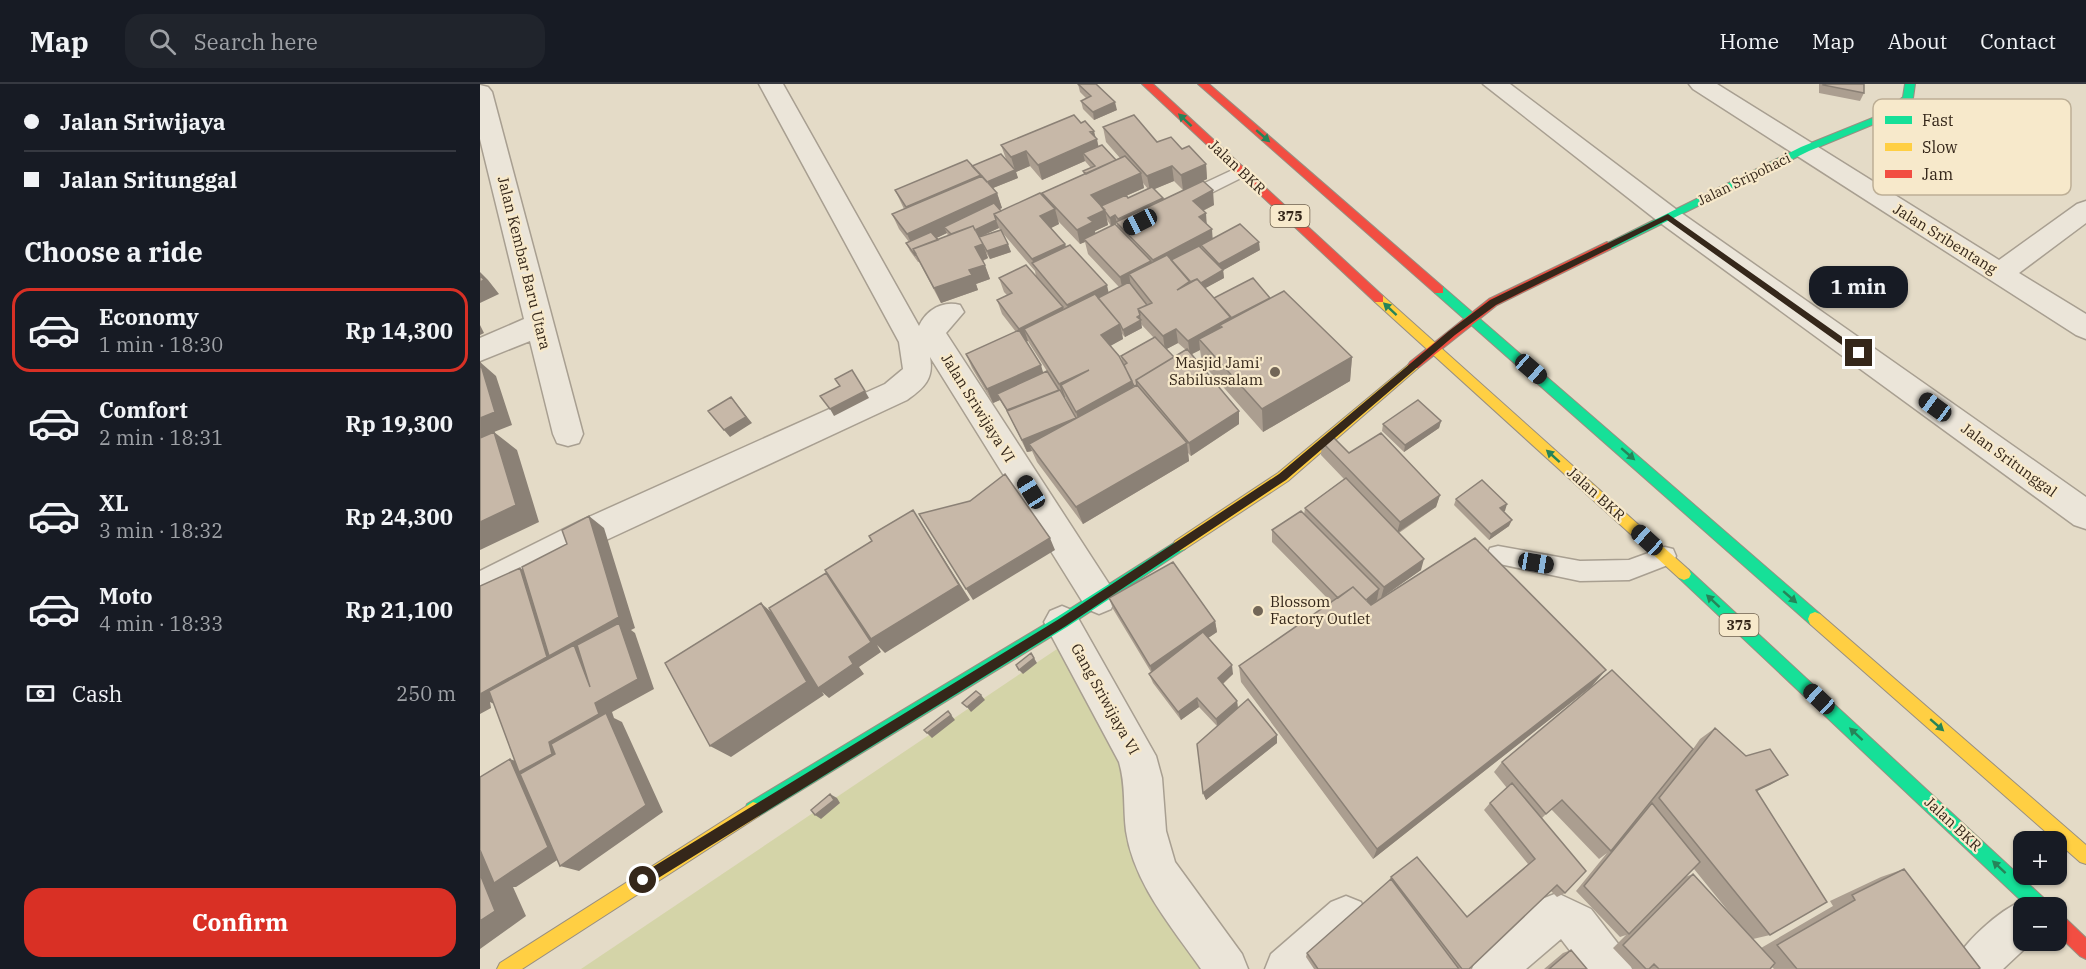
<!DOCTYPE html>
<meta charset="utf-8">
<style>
body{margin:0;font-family:"IBM Plex Serif",serif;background:#20242c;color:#f1f3f6;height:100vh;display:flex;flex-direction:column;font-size:22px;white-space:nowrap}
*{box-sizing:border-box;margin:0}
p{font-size:20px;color:#9ea1a6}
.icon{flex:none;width:33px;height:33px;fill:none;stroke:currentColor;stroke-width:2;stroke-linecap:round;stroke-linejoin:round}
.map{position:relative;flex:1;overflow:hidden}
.drawer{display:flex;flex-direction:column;background:#171b24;width:480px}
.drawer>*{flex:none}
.hud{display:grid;align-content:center;height:132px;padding:0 24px;background:#171b24}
.tools{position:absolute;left:1533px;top:747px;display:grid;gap:12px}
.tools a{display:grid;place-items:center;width:54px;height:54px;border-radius:12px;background:#171b24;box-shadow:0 2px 4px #0004;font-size:30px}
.end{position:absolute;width:27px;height:27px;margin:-14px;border:8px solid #35271a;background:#fff;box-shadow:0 0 0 3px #fff}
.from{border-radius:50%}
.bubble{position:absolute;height:42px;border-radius:18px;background:#171b24;box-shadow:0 2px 4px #0004;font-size:20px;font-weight:800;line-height:42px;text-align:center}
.car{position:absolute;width:18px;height:36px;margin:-18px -9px;border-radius:8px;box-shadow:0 0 4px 2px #0007;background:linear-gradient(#222 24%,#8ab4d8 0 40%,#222 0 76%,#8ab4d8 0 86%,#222 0)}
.hud b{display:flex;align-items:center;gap:21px;height:57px;font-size:22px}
.hud b+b{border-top:2px solid #363941}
.hud i{width:15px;height:15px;background:#f1f3f6}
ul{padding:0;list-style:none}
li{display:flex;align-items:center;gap:18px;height:84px;margin:0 12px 9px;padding:0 12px;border:3px solid transparent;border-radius:18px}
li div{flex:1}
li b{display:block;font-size:22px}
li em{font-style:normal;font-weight:800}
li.selected{border-color:#d93025}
li>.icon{width:54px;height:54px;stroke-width:1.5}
h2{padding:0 24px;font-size:27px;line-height:72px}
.pay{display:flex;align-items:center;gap:15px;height:66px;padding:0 24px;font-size:22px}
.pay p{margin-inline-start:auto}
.action{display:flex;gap:12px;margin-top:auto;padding:12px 24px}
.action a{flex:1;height:69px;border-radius:18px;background:#d93025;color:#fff;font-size:24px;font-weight:800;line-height:69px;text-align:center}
header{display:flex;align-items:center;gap:36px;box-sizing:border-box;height:84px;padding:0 30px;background:#171b24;border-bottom:2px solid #363941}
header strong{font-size:28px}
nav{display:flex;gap:33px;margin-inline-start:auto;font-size:21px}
.search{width:420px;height:54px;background:#20242c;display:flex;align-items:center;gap:15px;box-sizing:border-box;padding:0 21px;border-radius:18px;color:#9ea1a6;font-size:22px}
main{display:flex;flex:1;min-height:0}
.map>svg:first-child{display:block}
.green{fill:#d4d4a8}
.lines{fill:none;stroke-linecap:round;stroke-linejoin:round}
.lane-casing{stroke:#a89f91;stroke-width:3}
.street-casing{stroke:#a89f91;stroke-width:3}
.fast-casing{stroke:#988f81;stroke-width:2}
.slow-casing{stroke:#988f81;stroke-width:2}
.jam-casing{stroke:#988f81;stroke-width:2}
.lane{fill:#ebe5d9;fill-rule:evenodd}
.street{fill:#ebe5d9;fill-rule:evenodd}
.fast{fill:#16e098;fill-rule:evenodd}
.slow{fill:#ffcf43;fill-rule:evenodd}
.jam{fill:#f24e42;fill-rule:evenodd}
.wall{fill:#ab9e90;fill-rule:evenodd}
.shaded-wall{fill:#8b8176}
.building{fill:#c7b8a8;stroke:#8b8176;stroke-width:1.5}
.oneway{fill:#268459}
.route{fill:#35271a}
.poi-dot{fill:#726657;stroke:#f7e9cb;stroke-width:2}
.labels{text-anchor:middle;stroke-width:4.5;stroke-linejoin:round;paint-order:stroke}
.far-street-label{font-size:14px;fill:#35271a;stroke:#f7e9cb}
.shield{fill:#f7e9cb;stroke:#6f614f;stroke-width:1.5}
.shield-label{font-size:14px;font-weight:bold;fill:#35271a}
.street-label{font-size:15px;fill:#35271a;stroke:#f7e9cb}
.poi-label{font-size:15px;fill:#35271a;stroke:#f7e9cb;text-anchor:end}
.key{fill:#f7e9cb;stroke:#bdaf96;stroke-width:1.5}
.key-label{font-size:16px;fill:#35271a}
</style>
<header>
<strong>Map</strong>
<div class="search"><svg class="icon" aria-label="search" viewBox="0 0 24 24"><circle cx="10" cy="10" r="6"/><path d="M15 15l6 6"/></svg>Search here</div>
<nav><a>Home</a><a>Map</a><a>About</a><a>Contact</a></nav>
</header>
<main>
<section class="drawer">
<div class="hud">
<b><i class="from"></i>Jalan Sriwijaya</b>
<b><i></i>Jalan Sritunggal</b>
</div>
<h2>Choose a ride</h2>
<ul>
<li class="selected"><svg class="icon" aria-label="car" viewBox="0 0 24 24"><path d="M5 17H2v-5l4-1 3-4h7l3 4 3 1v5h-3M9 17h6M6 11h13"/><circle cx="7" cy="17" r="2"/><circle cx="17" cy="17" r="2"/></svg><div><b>Economy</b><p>1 min · 18:30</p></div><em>Rp 14,300</em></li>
<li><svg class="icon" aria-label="car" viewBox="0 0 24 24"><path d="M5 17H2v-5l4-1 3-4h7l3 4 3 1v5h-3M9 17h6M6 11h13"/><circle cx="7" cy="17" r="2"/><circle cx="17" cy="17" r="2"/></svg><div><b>Comfort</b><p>2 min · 18:31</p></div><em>Rp 19,300</em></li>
<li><svg class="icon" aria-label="car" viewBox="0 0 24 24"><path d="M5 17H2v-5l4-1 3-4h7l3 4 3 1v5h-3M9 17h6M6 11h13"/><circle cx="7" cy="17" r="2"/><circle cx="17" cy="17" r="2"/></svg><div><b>XL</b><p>3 min · 18:32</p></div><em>Rp 24,300</em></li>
<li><svg class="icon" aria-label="car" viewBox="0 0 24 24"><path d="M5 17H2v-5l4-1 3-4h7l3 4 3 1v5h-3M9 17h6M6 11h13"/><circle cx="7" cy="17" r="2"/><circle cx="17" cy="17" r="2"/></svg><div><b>Moto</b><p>4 min · 18:33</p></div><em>Rp 21,100</em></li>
</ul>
<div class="pay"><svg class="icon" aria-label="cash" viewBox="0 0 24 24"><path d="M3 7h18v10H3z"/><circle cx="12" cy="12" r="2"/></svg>Cash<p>250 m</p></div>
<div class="action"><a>Confirm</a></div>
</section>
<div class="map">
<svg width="1606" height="885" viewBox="0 0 1606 885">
<rect width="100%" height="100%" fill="#e4dbc7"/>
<path class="green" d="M580,563L646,687L723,885H101Z"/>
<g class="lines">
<defs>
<path id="lane" d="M761,82L769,87L767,91L711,119H699L697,115L699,111Z
M1018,462L1100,477L1149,476L1185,463L1193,465L1196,472L1193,479L1149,496L1100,497L1010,478L1007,471L1010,464Z"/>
<path id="street" d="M279,0H303L439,242C446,226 463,216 480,221L484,228L466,249L631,503L636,514L631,525L619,530L607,525L450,273C454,295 444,304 427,316L124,457L0,519V487L100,437L405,300L423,285L419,258Z
M1003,0H1030L1197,126L1606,413V445L1594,441L1179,138Z
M1209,0H1237L1519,176L1597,120L1606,117V139L1539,189L1606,230V255L1596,251L1213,5Z
M0,1L8,3L12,8L103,350L99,359L88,362L77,359L73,350L50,257L0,277V254L44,235L0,55Z
M582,522L594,527L676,672L682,694L686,747L695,778L762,870L768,885H721C692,843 654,800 646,747C643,724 646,701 639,678L564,538L570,527Z
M1077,809L1111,825L1146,870L1152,885H1104L1081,855L1046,885H992L998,870L1062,815Z
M866,812L881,818L887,833L881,848L838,885H785L791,870L851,818Z
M1544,816L1559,824H1544V856H1554L1523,885H1471C1481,860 1519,826 1544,816Z"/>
<path id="fast" d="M1425,0H1435L1433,14L1411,33L1329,67L1131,165H1123L1122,162L1321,63L1405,29L1423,13Z
M959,202L963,203L1340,530L1342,535L1340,540L1335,542L1330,540L955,209L953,206Z
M700,455L705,457L707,461L705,465L587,543L279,732L273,734L267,732L265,726L267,720L577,533Z
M1204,484L1209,486L1568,818L1570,824H1549L1199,494L1197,490L1199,486Z"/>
<path id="slow" d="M899,211L903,212L1209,486L1211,490L1209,494L1204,496L1199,494L895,218L893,215Z
M934,276L940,281L938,284L808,397L705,465L700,467L695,465L693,461L695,457L798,389Z
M1335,528L1340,530L1606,761V780L1600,778L1330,540L1328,535L1330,530Z
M273,718L279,720L281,726L279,732L42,885H17L20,879Z"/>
<path id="jam" d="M662,0H673L903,212V218H895Z
M718,0H729L963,203V209H955Z
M1127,158L1132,162L1131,165L1017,221L938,284H930L928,281L930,278L1009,215Z
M1576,829L1582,831L1606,854V875L1600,872L1576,849Z"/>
</defs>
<use href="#lane" class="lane-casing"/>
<use href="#street" class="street-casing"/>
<use href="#fast" class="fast-casing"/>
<use href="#slow" class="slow-casing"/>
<use href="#jam" class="jam-casing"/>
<use href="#lane" class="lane"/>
<use href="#street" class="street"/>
<use href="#fast" class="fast"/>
<use href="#slow" class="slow"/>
<use href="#jam" class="jam"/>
</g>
<path class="wall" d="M598,0L637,26L614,36L603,25L601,17L606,14L600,8Z
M1339,0H1384V9L1380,17L1339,9Z
M623,43L702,65L726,80L727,95L723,97L734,121L723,127L727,141L733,155L780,166L743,186L744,194L725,204L734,214H790L872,273L870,297L783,348L722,279L720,266L712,270L759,327V340L711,372L708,369L709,377L603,440L557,378L552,367L547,368L528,329L520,316L513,319L492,284L486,270L536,248L522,230L517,216L527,211L524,208L519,194L556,193L555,187L521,147L531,168L510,175L505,167L508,174L503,177L510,195L496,200L498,206L461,219L439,178H438L430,167L426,159L429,158L419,145L412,130L424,125L415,106L492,82L526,75L521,61L615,53L618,63L636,76L640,74L626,58ZM605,77L611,84L603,87L604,90L562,109L563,112L521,127L519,125L522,124L517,109L513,104L538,94L536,88L550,82L562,96ZM694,97L703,106L683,116L674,105ZM663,99L668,105L648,114L646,112L664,104ZM627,136L631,142L637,139V142L615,150V147L628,141ZM578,137L600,160L605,158L608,170L639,203L629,209L586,163L585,160L571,144L579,140ZM519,144L520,146L499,153ZM467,149L468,152L458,156L456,154ZM661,240L674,254L641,272L642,278L630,261L643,255L642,250L645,253L662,244ZM548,257L549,259L579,306L563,289L546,258ZM698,259L706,266L694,273L686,265ZM584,313H585L596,334V335Z
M961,337L959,344L924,368L902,347L903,340Z
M842,358L869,369L960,411L956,423L919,449L941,486L907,510L1112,602L893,775L761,598L759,582L851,518L792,458V446L824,431L825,424L864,395L841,371Z
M976,415L1025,427H1023L1029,442L1009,456L974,421Z
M629,514L735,537L737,548L728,554L753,590L743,600L757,617L758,624L797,659L726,716L723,709L737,642L719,623L701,636L673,599L669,590L671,588L633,525Z
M1235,644L1266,672L1308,691L1277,707L1290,851L1273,855L1281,864L1353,822L1350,817L1401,793L1424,785L1498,885H1294L1292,883L1290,885H1153L1133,864L1146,851L1140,853L1096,807L1127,769L1119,775L1071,725L1062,734L1085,809L1077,813L1071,807L989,885H834L826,873L827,869L909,797L911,793L987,832L1048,780L1004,726L1010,719L1027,704L1014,688L1022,678L1213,665L1220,655ZM1214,785L1253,833L1213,790L1205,793Z
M1091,866L1107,885H1064L1083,869Z"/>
<path class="shaded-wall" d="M635,18L637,26L614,36L613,28Z
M614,47L616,55H617L620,70L603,69L605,77L562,96L558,81Z
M546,67L550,82L536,88L538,94L508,106L506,99L535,86L531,73Z
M726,80L727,95L703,106L701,91Z
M692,82L694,97L670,107L667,92Z
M661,89L664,104L614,126L611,111Z
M501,91L506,106L433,137L426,123Z
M733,106L734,121L714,131L713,117Z
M517,109L522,124L469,148L464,143L467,149L434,165L427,150Z
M683,114L684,122L639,141L638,135Z
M575,125L579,140L565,147L560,132Z
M625,126L628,141L615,147L616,153L604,155L605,158L600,160L597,146L608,134Z
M726,129L727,144L719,133Z
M635,131L637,139L631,142L630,134Z
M516,136L519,144L478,163L475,155Z
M732,145L733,160L721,161V166L676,190L673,176Z
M779,158L780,166L740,188L739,180Z
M503,160L508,174L501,177L495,163Z
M528,160L531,168L510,175L507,167Z
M585,160L589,175L554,182L552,175Z
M671,177L673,191L649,190L651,203L643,208L640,193Z
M505,181L510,195L496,200L498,206L461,219L454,204L489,186Z
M743,186L744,194L713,211L712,204Z
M0,188L8,196L19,210L0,219Z
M627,201L630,215L591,235L587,221Z
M583,223L587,237L544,245L548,257L544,259L539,245Z
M660,231L662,244L645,253L643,246Z
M751,233L752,248L742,243L740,241L741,254L719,255L720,266L710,271L708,257Z
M640,240L643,255L625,265L621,251Z
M0,241L4,249L0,251Z
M696,245L698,259L685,266L683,252Z
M872,273L870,297L783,348L782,325Z
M0,278L16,292L32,341L14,348L37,366L59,438L0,466Z
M561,281L565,295L517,310L520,316L513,319L507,305Z
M609,286L581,301L585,313L584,314L579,300Z
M652,297L655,310L600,341L596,328Z
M385,307L389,314L354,332L350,325Z
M251,313L272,339L250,353L244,346Z
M759,327V340L711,372L709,359Z
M596,334L549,360L552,367L547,368L542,356Z
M961,337L959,344L924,368L925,361Z
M707,359L709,377L603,440L596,423Z
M960,411L956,423L917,449L920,438Z
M1027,420L1025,427L1018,431L1020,424Z
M433,426L490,516L405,569L397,561L401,568L379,583L384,590L349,614L342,608L344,611L251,673L230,662L281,519L298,534L369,573L346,489L356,500Z
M109,432L124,444L155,544L151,546L155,549L174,605L132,628L134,634L142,638L183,728L99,787L80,782L88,769L36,803H33L46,832L0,865V726L30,675L49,682L16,621L10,618L11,624L0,630V568L40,484L57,495L79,566Z
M1032,436L1029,442L1009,456L1011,450Z
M570,454L575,466L493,516L486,505Z
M944,475L941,486L901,514L904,503Z
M899,505L897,516L882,528L884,518Z
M735,537L737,548L673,591L670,582Z
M554,574L557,579L543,590L539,586Z
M752,581L753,590L739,603L738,594Z
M1126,586L1112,602L893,775L897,765Z
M501,611L505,616L491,628L487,623Z
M717,614L719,623L701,636L698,628Z
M757,617L758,626L738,644L736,635Z
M468,627L475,636L452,654L447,649Z
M797,651V659L726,716L723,709Z
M1308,691L1290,701L1258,716L1276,706Z
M350,710L357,714L360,719L341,735L335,731Z"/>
<path class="building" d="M598,0H616L635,18L613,28L601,17L611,12Z
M1343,0H1384V9L1343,1Z
M594,31L601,39L605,37L614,47L610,48L617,55L558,81L546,67L531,73L521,61Z
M654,31L677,58L691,53L702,65L709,62L726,80L701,91L692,82L667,92L623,43Z
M622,61L636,76L606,90L603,87L615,82L603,69Z
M521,70L535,86L507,98L492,82Z
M645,72L661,89L611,111L625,126L608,134L613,138L597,146L562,109Z
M487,76L501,91L426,123L415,106Z
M502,92L517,109L427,150L412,130Z
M723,97L733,106L713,117L726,129L719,133L732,145L673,176L636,138Z
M672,103L683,114L638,135L635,131L630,134L621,122L646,111L648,114Z
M560,109L575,125L560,132L585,160L552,175L514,130Z
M514,119L521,127L514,130L516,136L495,146L493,142L471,150L464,143Z
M635,140L671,177L640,193L604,155Z
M760,140L779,158L739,180L721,161Z
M493,142L503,160L495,163L505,181L489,186L492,191L454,204L433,165Z
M521,146L528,160L507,167L499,153Z
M451,148L458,156L433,165L436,170L435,171L426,159Z
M590,161L627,201L587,221L552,179Z
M719,162L743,186L721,199L717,195L710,198L691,176Z
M687,171L710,197L697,206L717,195L751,233L708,257L696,245L683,252L658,225L672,219L649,190Z
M546,181L583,223L539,245L517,216L532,209L519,194Z
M0,191L4,196L0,198Z
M773,194L790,214L751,234L734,214Z
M649,198L667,221L658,225L660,231L657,233L661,236L643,246L640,240L618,214Z
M804,207L872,273L782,325L719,255L742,243L740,241Z
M615,210L640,240L621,251L639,272L652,297L596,328L581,301L609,286L579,300L544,245Z
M539,246L561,281L507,305L486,270Z
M675,253L694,273L656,296L657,301L654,302L644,281L647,279L641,272Z
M707,265L759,327L709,359L656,296Z
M0,278L15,328L0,334Z
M372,286L385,307L350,325L340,312L360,302L355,295Z
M567,287L579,306L527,326L517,310Z
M657,301L707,359L596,423L549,360Z
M580,306L596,334L542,356L527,327Z
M251,313L266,333L244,346L228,327Z
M938,316L961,337L925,361L903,340Z
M14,348L36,421L0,438V354Z
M901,349L960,411L920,438L842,358L852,352L869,369Z
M525,390L570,454L486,505L439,430L490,417Z
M866,394L944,475L904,503L825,424Z
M1002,396L1027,420L1020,424L1032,436L1011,450L976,415Z
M433,426L479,501L391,555L345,486L392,457L389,452Z
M821,427L899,505L886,516L873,503L858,514L792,446Z
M109,432L139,533L69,572L42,483L87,460L82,446Z
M995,454L1126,586L897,765L759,582L873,503L891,521Z
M693,478L735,537L670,582L629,514Z
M40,484L67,573L0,610V502Z
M346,489L391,558L369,573L373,580L338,604L289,524Z
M281,519L327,598L230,662L185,579Z
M139,539L158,595L115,619L119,630L69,658L72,670L39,688L9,607L94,561L110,603L97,561Z
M723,548L752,581L738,594L757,617L736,635L717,614L698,628L669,590Z
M551,569L554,574L539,586L536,581Z
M1132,586L1213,665L1131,767L1082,716L1066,730L1022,678Z
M496,607L501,611L487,623L482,619Z
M768,615L797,651L723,709L717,660Z
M468,627L471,631L447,649L444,646Z
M126,629L166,721L80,782L40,690L75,670L71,660Z
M1235,644L1266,672L1290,665L1308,691L1276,706L1347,818L1290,851L1179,714Z
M30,675L68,763L14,799L0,766V693Z
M1032,699L1106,787L1085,809L1077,801L989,885H982L911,793L937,773L987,833L1055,775L1010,719Z
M350,710L354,716L335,731L331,726Z
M1172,719L1220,778L1149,850L1104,802Z
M1424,785L1500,884L1498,885H1317L1297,861L1375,816L1372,811Z
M0,790L15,827L0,837Z
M1213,790L1295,879L1290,885H1179L1174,880L1169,885H1166L1143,861Z
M911,795L979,885H838L827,869Z
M1091,866L1107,885H1069Z"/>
<defs><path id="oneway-solid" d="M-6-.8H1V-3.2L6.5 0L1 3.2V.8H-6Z" transform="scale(1.5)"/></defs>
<g class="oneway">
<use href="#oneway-solid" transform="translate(705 36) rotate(-137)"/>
<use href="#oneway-solid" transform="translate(783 52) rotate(41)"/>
<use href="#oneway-solid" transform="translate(910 225) rotate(-137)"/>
<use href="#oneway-solid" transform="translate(1148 370) rotate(41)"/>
<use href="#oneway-solid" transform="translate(1073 372) rotate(-138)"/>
<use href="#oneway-solid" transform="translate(1310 513) rotate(41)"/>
<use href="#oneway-solid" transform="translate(1233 517) rotate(-137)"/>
<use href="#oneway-solid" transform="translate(1457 641) rotate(41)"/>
<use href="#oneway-solid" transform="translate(1376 650) rotate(-137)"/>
<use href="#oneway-solid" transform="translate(1519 783) rotate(-137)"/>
</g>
<path class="route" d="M1188,130L1382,267V271H1376L1187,136L1016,221L975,251L806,396L586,542L167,801H158V792L579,535L799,390L969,247L1010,216Z"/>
<g class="poi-dot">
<circle cx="795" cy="288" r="6"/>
<circle cx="778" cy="527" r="6"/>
</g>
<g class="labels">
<g class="far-street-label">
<text transform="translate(1264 95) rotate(-26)" y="5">Jalan Sripohaci</text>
</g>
<g class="shield">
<rect x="790.5" y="121" width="39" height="22" rx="4.5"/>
<rect x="1239.5" y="530" width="39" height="22" rx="4.5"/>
</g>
<g class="shield-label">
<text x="810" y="137">375</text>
<text x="1259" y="546">375</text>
</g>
<g class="street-label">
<text transform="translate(757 83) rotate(43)" y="5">Jalan BKR</text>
<text transform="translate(1465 155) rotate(32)" y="5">Jalan Sribentang</text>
<text transform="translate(44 179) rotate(76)" y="5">Jalan Kembar Baru Utara</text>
<text transform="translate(498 324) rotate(58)" y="5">Jalan Sriwijaya VI</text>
<text transform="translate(1529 376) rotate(36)" y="5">Jalan Sritunggal</text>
<text transform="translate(1116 410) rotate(42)" y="5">Jalan BKR</text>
<text transform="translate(625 615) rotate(61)" y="5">Gang Sriwijaya VI</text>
<text transform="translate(1473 740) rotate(43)" y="5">Jalan BKR</text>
</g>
<g class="poi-label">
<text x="783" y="284">Masjid Jami'<tspan x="783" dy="17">Sabilussalam</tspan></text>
<text x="790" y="523" text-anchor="start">Blossom<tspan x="790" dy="17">Factory Outlet</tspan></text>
</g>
</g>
<rect x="1393" y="15" width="198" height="96" rx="9" class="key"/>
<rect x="1405" y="32" width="27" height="8" fill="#16e098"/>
<rect x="1405" y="59" width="27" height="8" fill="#ffcf43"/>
<rect x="1405" y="86" width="27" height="8" fill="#f24e42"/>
<g class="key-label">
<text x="1442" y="42">Fast</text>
<text x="1442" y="69">Slow</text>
<text x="1442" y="96">Jam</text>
</g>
</svg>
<div class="tools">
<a>+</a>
<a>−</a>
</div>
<i class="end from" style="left:163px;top:796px"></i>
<i class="end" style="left:1379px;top:269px"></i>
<div class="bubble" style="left:1329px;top:182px;width:99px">1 min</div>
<i class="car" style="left:660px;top:138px;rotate:243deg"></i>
<i class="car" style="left:1051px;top:285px;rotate:131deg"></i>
<i class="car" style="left:1455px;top:323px;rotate:306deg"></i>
<i class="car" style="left:551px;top:408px;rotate:328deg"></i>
<i class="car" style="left:1167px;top:456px;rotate:312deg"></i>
<i class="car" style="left:1056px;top:479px;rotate:100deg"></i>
<i class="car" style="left:1339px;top:615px;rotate:313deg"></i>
</div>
</main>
